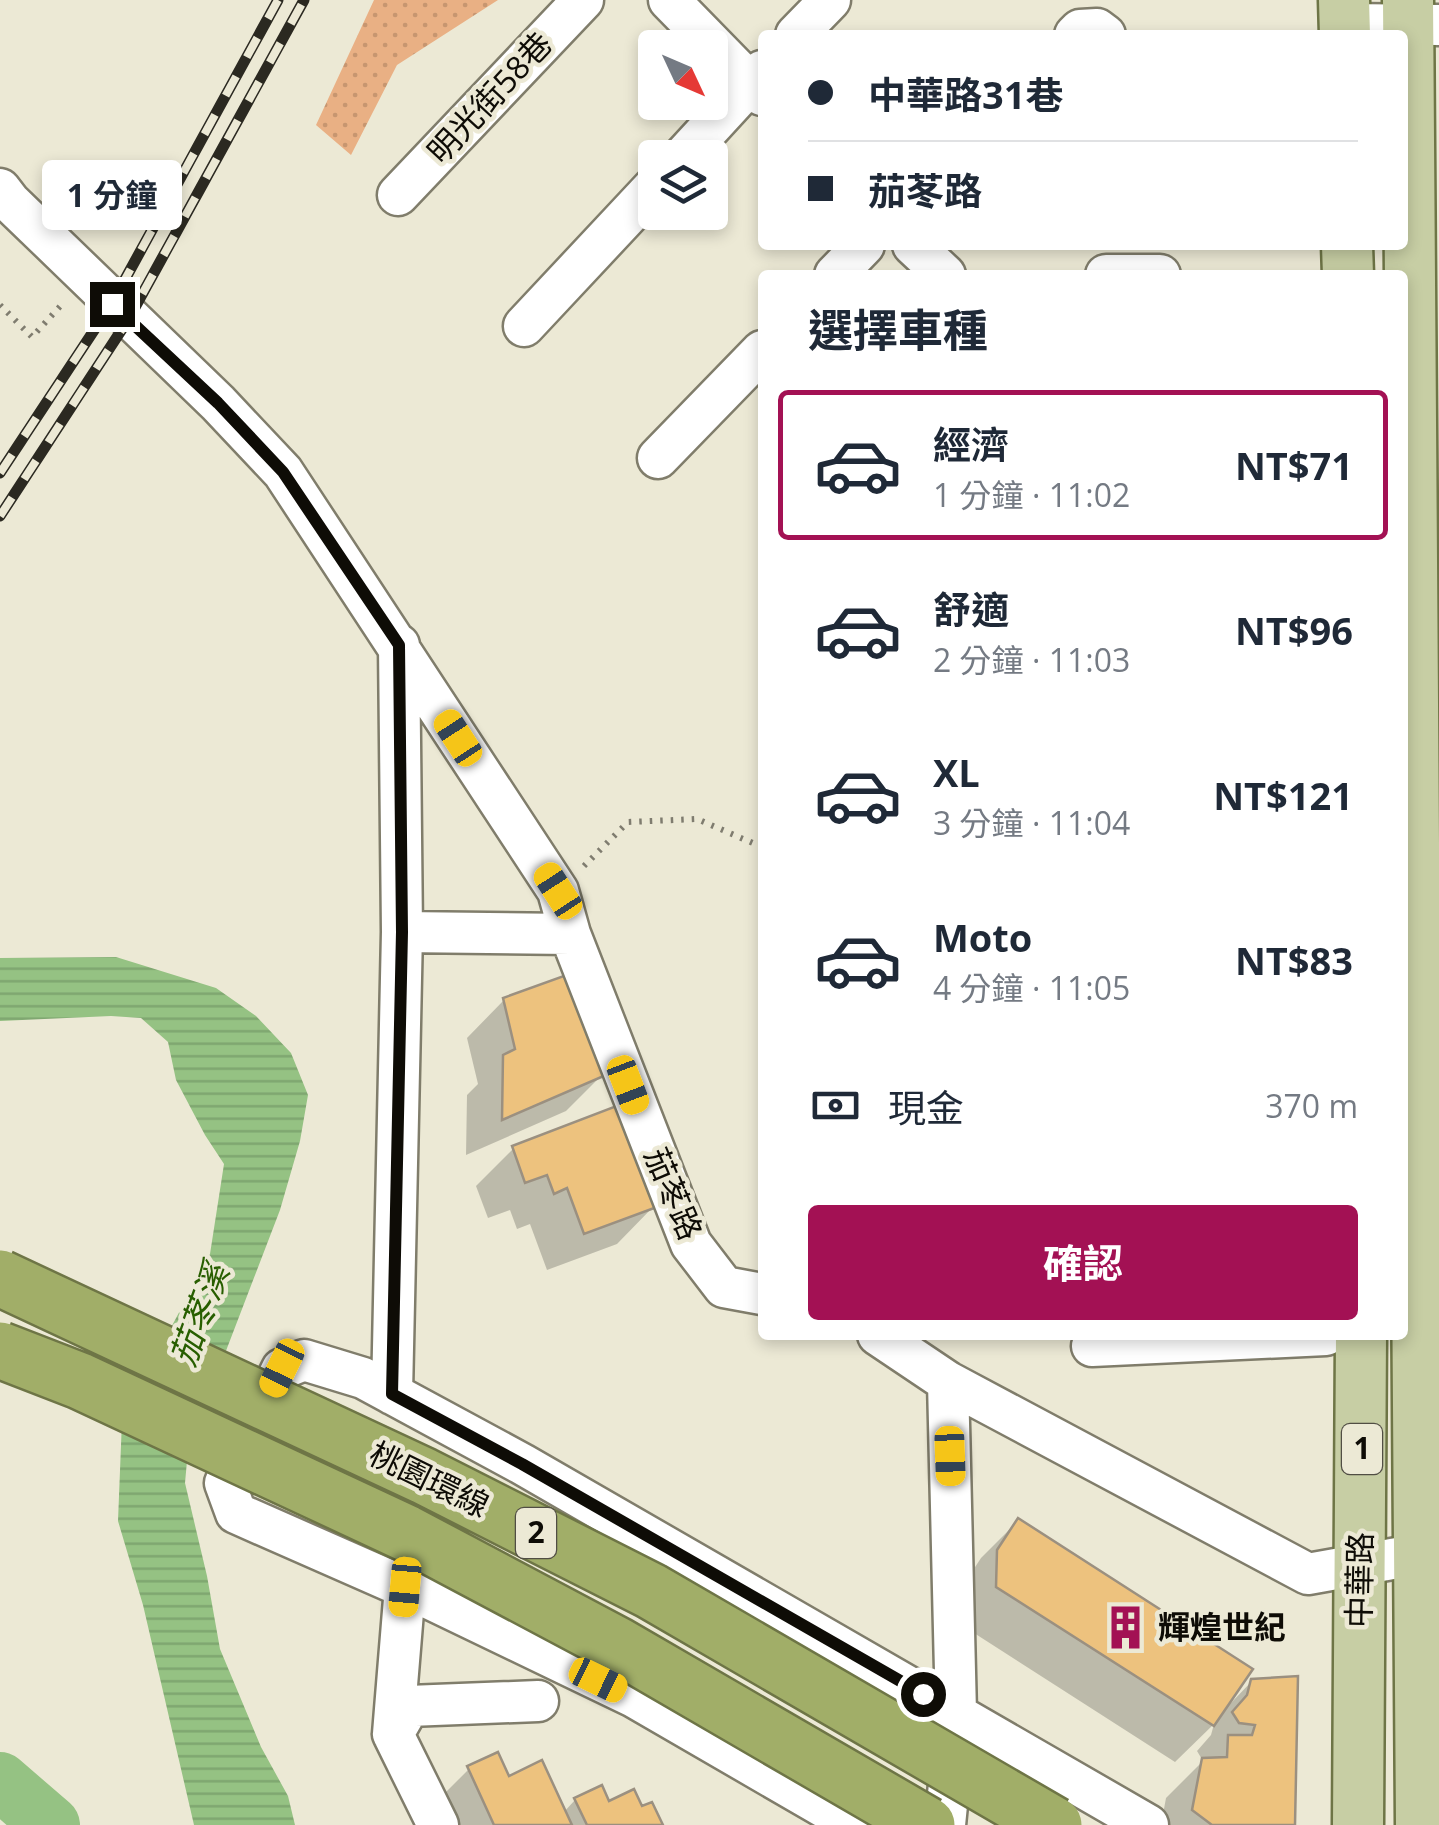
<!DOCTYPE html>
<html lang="zh-TW">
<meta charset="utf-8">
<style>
body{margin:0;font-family:"Open Sans","Noto Sans TC",sans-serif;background:#f2f2f3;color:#1f2937;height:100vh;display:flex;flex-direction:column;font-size:38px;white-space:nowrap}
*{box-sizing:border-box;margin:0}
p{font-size:32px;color:#747a83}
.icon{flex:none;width:55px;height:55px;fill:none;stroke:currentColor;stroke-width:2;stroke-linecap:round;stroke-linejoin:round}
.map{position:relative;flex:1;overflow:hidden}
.side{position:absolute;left:758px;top:270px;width:650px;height:1070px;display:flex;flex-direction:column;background:#fff;border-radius:10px;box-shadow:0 5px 15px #0003}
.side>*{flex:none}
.guide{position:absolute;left:758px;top:30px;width:650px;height:220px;border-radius:10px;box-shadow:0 5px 15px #0003;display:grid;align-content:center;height:220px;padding:0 50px;background:#fff}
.needle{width:65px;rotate:134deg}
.controls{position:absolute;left:638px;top:30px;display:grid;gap:20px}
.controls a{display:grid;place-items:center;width:90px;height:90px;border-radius:10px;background:#fff;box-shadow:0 5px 15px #0003;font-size:50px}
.end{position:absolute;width:45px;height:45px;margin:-22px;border:12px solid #0e0c06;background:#fff;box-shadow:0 0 0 5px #fff}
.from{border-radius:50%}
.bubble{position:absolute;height:70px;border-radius:10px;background:#fff;box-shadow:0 5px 15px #0003;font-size:32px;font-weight:700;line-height:70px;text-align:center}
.car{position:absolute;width:30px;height:60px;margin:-30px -15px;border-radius:12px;box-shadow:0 0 8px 2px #0007;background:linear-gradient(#f5c518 24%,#345 0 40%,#f5c518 0 76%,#345 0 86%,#f5c518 0)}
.guide b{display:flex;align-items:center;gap:35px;height:95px;font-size:38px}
.guide b+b{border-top:2px solid #e0e1e3}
.guide i{width:25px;height:25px;background:#1f2937}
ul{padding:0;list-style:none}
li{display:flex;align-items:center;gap:30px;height:150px;margin:0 20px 15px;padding:0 30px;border:5px solid transparent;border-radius:10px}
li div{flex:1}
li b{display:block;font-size:38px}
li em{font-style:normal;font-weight:700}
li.current{border-color:#a31154}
li>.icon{width:90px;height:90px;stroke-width:1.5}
h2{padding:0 50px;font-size:45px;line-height:120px}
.pay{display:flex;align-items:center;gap:25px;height:110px;padding:0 50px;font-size:38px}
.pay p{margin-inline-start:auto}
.cta{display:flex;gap:20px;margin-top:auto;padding:20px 50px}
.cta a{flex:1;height:115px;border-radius:10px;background:#a31154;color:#fff;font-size:40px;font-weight:700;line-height:115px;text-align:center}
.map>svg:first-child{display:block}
.park{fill:url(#park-dots)}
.water{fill:url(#water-rules)}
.shadow{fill:#0003}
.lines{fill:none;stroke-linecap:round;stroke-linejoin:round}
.river{stroke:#95c283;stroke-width:58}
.building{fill:#edc27e;stroke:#9b9080;stroke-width:2.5}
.minor-casing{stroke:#807d6b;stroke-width:45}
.major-casing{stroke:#6e7546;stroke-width:55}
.path{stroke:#7f7c6f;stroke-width:6;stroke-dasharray:2.5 8;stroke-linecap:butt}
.minor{stroke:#fff;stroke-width:40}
.major{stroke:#c7cea4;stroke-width:50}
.rail-casing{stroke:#2b2921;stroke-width:11}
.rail{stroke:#ece9d5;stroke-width:8;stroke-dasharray:22;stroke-linecap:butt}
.highway-bridge-casing{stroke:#6e7546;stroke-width:60;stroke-linecap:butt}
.highway-bridge{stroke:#a1ae68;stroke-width:55}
.route{stroke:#0e0c06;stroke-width:12}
.labels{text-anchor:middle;stroke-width:9;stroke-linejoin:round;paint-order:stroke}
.shield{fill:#ece9d5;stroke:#514e44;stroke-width:2.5}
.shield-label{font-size:30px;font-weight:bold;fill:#0e0c06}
.street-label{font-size:32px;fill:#0e0c06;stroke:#ece9d5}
.poi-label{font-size:32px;font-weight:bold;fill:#0e0c06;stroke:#ece9d5;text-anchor:start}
.water-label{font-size:35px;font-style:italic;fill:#285e00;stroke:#ece9d5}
</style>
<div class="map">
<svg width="1439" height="1825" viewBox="0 0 1439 1825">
<defs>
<pattern id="park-dots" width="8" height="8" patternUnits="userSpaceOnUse" patternTransform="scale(2.5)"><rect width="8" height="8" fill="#e9b084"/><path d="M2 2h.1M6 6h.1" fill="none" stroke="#c79670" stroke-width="1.8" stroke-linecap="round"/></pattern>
<pattern id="water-rules" width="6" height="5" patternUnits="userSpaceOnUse" patternTransform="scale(2.5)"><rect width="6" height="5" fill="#95c283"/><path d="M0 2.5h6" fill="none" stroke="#7fa670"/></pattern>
</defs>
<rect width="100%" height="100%" fill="#ece9d5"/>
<path class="park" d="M374,0H498L397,65L351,155L316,125Z"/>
<path class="water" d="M116,957L216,988L256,1016L291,1053L308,1095L300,1141L280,1210L188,1450L185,1483L207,1576L220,1649L261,1747L288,1796L295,1825H194L143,1605L118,1521L122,1420L210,1254L224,1164L205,1135L176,1080L168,1042L141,1018L111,1016L0,1021V958Z"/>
<path class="shadow" d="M504,1000L603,1074L566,1111L466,1155L467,1095L478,1084L467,1038Z
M513,1149L654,1206L617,1244L547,1270L530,1224L517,1229L510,1210L488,1218L476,1186Z
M1018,1521L1230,1704L1252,1681L1293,1825H1161L1166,1798L1203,1761L1197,1751L1211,1735L1214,1724L1175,1762L960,1624V1590L981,1558Z
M469,1769L508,1779L563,1813L575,1800L608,1804L641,1810L660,1825H440L432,1806Z"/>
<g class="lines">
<path class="river" d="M0,1781L51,1825"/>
</g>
<path class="building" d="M572,973L606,1075L502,1120L503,1055L515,1049L503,998Z
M619,1105L657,1207L584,1234L567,1188L554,1194L547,1175L525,1183L512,1146Z
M1018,1518L1253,1669L1214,1726L996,1587L997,1550Z
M1298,1676L1295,1825H1212L1192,1810L1202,1758L1227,1757L1228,1735H1252L1255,1725L1239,1723L1232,1712L1247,1695L1251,1679Z
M498,1752L509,1776L542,1760L572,1825H494L467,1766Z
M602,1785L609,1801L634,1789L642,1806L652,1802L663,1825H587L574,1798Z"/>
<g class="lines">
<defs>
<path id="minor" d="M669,0L762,95
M1345,24L1439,25
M796,35L830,0
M1075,35L1080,30L1097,29L1105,35
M682,158L762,71
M0,189L10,202L218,403L283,472L558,891L570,934L691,1244L724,1287L762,1294
M398,195L583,0
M913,245L945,275
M835,275L864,245
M1106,275H1160
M524,326L655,186
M658,458L762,351
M402,932L570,934
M878,1335L948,1382L1308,1574L1420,1554L1439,1540
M1092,1346L1326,1335
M392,1394L402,932L399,645
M393,1734L405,1587
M438,1825L393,1734L409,1706L538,1701
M855,1825L634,1697L420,1594L236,1513L225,1483L282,1369L304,1360L363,1378L522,1464L1148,1825
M945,1825L956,1713L948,1382"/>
<path id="major" d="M1344,0L1345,35
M1408,0L1421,1825
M1347,245L1348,275
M1358,1825L1361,1335"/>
</defs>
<use href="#minor" class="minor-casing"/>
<use href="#major" class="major-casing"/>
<path class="path" d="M0,305L32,337L64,302
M584,866L628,822L697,819L762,847"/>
<use href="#minor" class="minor"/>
<use href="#major" class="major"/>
<defs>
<path id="rail" d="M0,473L112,303L278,0
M0,516L128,320L304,0"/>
</defs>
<use href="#rail" class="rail-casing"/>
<use href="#rail" class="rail"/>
<defs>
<path id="highway-bridge" d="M0,1278L424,1476L651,1591L1054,1825
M0,1350L80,1381L406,1533L617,1645L927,1825"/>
</defs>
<use href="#highway-bridge" class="highway-bridge-casing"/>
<use href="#highway-bridge" class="highway-bridge"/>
</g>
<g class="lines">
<path class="route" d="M112,304L218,403L283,472L399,645L402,932L392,1394L522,1464L923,1694"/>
</g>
<defs>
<symbol id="building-bare" viewBox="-9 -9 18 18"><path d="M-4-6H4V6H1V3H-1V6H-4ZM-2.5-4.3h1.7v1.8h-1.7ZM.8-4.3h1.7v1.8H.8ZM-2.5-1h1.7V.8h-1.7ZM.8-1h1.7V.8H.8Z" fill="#a31154" stroke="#ece9d5" stroke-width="2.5" paint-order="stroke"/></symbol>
</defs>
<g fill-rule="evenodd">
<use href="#building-bare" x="1094" y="1596" width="63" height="63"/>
</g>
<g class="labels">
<g class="shield">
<rect x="1342" y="1424" width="40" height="50" rx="8"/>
<rect x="516" y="1508" width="40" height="50" rx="8"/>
</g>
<g class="shield-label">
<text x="1362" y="1459">1</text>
<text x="536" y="1543">2</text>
</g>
<g class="street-label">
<text transform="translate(490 98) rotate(-47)" y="11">明光街58巷</text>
<text transform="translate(673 1194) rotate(67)" y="11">茄苳路</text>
<text transform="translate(429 1480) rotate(26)" y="11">桃園環線</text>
<text transform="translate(1360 1580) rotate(-89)" y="11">中華路</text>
</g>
<g class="poi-label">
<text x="1158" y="1639">輝煌世紀</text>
</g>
<g class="water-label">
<text transform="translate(200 1315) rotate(-70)" y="12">茄苳溪</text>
</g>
</g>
</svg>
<div class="controls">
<a><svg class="needle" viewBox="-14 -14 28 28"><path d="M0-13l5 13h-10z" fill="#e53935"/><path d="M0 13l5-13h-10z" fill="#747a83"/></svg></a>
<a><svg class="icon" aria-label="layers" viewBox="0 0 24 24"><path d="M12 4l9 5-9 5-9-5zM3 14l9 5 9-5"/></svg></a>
</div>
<i class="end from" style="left:923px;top:1694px"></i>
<i class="end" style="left:112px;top:304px"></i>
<div class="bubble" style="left:42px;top:160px;width:140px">1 分鐘</div>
<i class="car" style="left:458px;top:738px;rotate:327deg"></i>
<i class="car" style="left:558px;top:891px;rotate:327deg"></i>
<i class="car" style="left:628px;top:1085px;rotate:159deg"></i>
<i class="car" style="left:282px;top:1368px;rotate:206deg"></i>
<i class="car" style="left:950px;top:1456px;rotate:178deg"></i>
<i class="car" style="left:405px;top:1587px;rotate:185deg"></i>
<i class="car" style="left:598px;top:1680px;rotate:116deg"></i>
<div class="guide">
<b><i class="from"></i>中華路31巷</b>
<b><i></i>茄苳路</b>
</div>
<section class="side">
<h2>選擇車種</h2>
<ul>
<li class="current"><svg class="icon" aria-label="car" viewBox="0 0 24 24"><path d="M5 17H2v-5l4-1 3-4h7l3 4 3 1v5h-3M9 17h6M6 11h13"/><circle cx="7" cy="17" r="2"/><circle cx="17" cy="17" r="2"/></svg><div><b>經濟</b><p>1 分鐘 · 11:02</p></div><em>NT$71</em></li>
<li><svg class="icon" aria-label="car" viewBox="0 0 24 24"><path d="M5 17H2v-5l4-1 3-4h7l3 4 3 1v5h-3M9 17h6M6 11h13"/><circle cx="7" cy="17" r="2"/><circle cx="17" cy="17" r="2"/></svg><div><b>舒適</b><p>2 分鐘 · 11:03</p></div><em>NT$96</em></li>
<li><svg class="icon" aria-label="car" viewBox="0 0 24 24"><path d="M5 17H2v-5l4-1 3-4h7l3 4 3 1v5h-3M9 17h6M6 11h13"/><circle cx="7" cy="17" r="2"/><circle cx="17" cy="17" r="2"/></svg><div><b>XL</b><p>3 分鐘 · 11:04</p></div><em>NT$121</em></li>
<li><svg class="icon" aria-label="car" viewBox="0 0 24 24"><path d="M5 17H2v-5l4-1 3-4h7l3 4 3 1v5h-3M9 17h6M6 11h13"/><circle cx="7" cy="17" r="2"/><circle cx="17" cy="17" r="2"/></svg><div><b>Moto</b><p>4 分鐘 · 11:05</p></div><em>NT$83</em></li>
</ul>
<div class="pay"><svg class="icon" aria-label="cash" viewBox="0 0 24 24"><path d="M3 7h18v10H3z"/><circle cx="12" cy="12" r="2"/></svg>現金<p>370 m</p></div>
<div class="cta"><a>確認</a></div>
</section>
</div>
